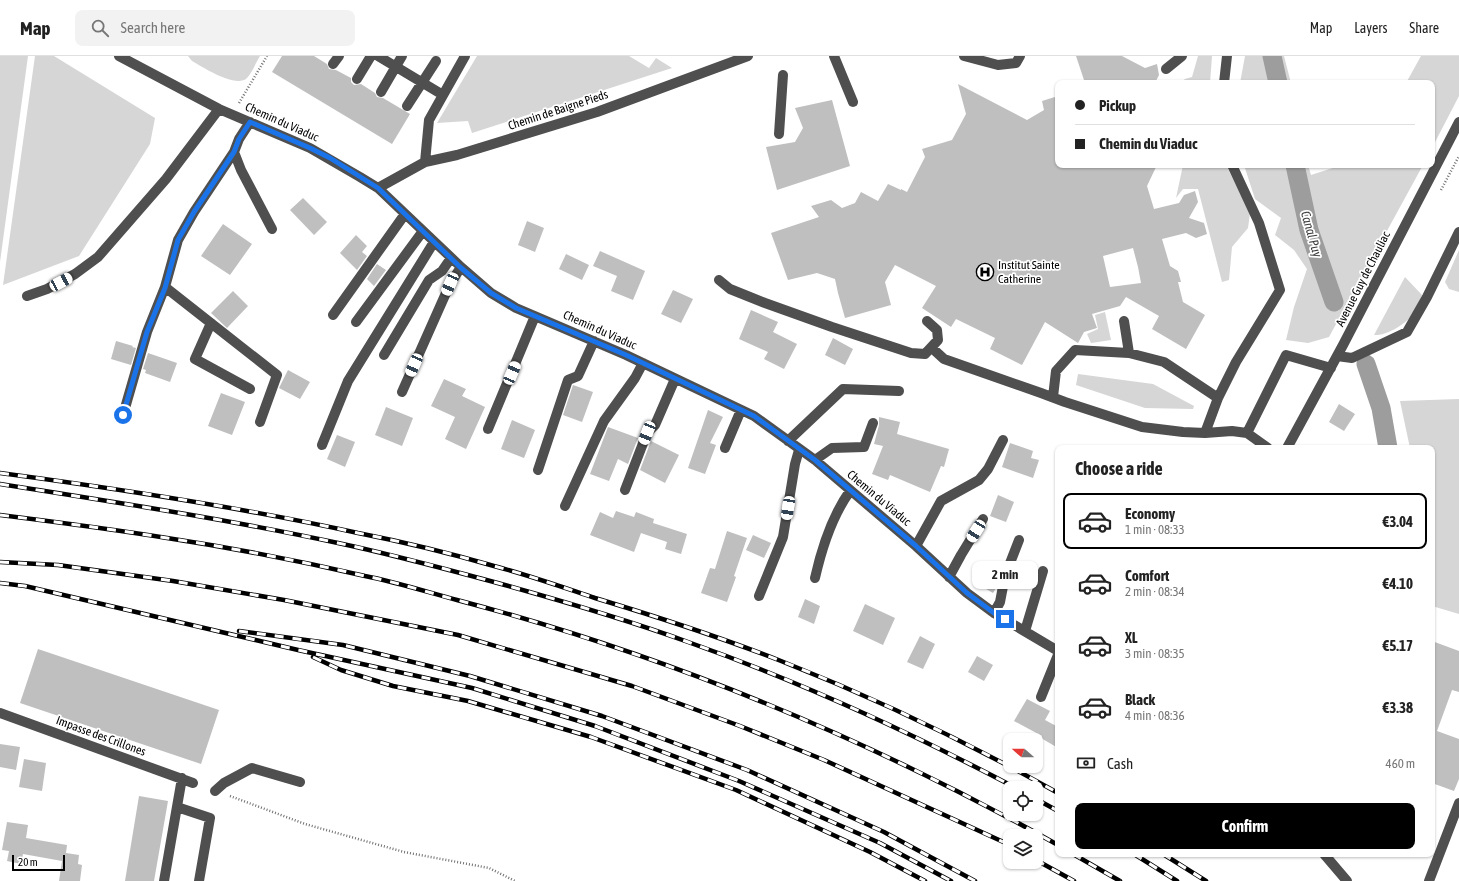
<!DOCTYPE html>
<meta charset="utf-8">
<style>
body{margin:0;font-family:"Asap Condensed",sans-serif;background:#f2f2f2;color:#222;height:100vh;display:flex;flex-direction:column;font-size:15px;white-space:nowrap}
*{box-sizing:border-box;margin:0}
p{font-size:13px;color:#767676}
.icon{flex:none;width:22px;height:22px;fill:none;stroke:currentColor;stroke-width:2;stroke-linecap:round;stroke-linejoin:round}
.map{position:relative;flex:1;overflow:hidden}
.side{position:absolute;left:1055px;top:389px;width:380px;height:412px;display:flex;flex-direction:column;background:#fff;border-radius:8px;box-shadow:0 1px 3px #0004}
.side>*{flex:none}
.guide{position:absolute;left:1055px;top:24px;width:380px;height:88px;border-radius:8px;box-shadow:0 1px 3px #0004;display:grid;align-content:center;height:88px;padding:0 20px;background:#fff}
.needle{width:26px;rotate:290deg}
.buttons{position:absolute;left:1003px;top:677px;display:grid;gap:8px}
.buttons a{display:grid;place-items:center;width:40px;height:40px;border-radius:8px;background:#fff;box-shadow:0 1px 3px #0004;font-size:20px}
.scale{position:absolute;left:12px;bottom:10px;width:53px;box-sizing:border-box;padding-left:4px;border:2px solid #000;border-top:0;font-size:11px;line-height:14px;white-space:nowrap;color:#000;-webkit-text-stroke:3px #fff;paint-order:stroke}
.end{position:absolute;width:18px;height:18px;margin:-9px;border:5px solid #1a73e8;background:#fff;box-shadow:0 0 0 2px #fff}
.from{border-radius:50%}
.bubble{position:absolute;height:28px;border-radius:8px;background:#fff;box-shadow:0 1px 3px #0004;font-size:13px;font-weight:700;line-height:28px;text-align:center}
.car{position:absolute;width:12px;height:24px;margin:-12px -6px;border-radius:5px;box-shadow:0 0 3px 1px #0007;background:linear-gradient(#fff 24%,#345 0 40%,#fff 0 76%,#345 0 86%,#fff 0)}
.guide b{display:flex;align-items:center;gap:14px;height:38px;font-size:15px}
.guide b+b{border-top:1px solid #e0e0e0}
.guide i{width:10px;height:10px;background:#222}
ul{padding:0;list-style:none}
li{display:flex;align-items:center;gap:12px;height:56px;margin:0 8px 6px;padding:0 12px;border:2px solid transparent;border-radius:8px}
li div{flex:1}
li b{display:block;font-size:15px}
li em{font-style:normal;font-weight:700}
li.on{border-color:#000}
li>.icon{width:36px;height:36px;stroke-width:1.5}
h2{padding:0 20px;font-size:18px;line-height:48px}
.pay{display:flex;align-items:center;gap:10px;height:44px;padding:0 20px;font-size:15px}
.pay p{margin-inline-start:auto}
.action{display:flex;gap:8px;margin-top:auto;padding:8px 20px}
.action a{flex:1;height:46px;border-radius:8px;background:#000;color:#fff;font-size:16px;font-weight:700;line-height:46px;text-align:center}
header{display:flex;align-items:center;gap:24px;box-sizing:border-box;height:56px;padding:0 20px;background:#fff;border-bottom:1px solid #e0e0e0}
header strong{font-size:19px}
nav{display:flex;gap:22px;margin-inline-start:auto;font-size:14px}
.search{width:280px;height:36px;background:#f2f2f2;display:flex;align-items:center;gap:10px;box-sizing:border-box;padding:0 14px;border-radius:8px;color:#767676;font-size:15px}
.map>svg:first-child{display:block}
.green{fill:#d6d6d6}
.lines{fill:none;stroke-linecap:round;stroke-linejoin:round}
.canal{stroke:#9d9d9d;stroke-width:19}
.building{fill:#bfbfbf;fill-rule:evenodd}
.path{stroke:#717171;stroke-width:2.5;stroke-dasharray:1 2;stroke-linecap:butt}
.minor{stroke:#4f4f4f;stroke-width:10}
.rail-casing{stroke:#000;stroke-width:4.5}
.rail{stroke:#fff;stroke-width:3;stroke-dasharray:9;stroke-linecap:butt}
.route{stroke:#1a73e8;stroke-width:5}
.labels{text-anchor:middle;stroke-width:3.5;stroke-linejoin:round;paint-order:stroke}
.street-label{font-size:12px;fill:#000;stroke:#fff}
.poi-label{font-size:12px;fill:#000;stroke:#fff;text-anchor:start}
.water-label{font-size:13px;font-style:italic;fill:#3e3e3e;stroke:#fff}
</style>
<header>
<strong>Map</strong>
<div class="search"><svg class="icon" aria-label="search" viewBox="0 0 24 24"><circle cx="10" cy="10" r="6"/><path d="M15 15l6 6"/></svg>Search here</div>
<nav><a>Map</a><a>Layers</a><a>Share</a></nav>
</header>
<div class="map">
<svg width="1459" height="825" viewBox="0 0 1459 825">
<rect width="100%" height="100%" fill="#fff"/>
<path class="green" d="M0,0H28L0,206Z
M35,0H54L155,62L150,88L79,200L3,229Z
M188,0H260C256,6 252,17 247,22C236,33 203,11 192,5Z
M477,0H629L649,12L656,2L672,12L472,77L468,65L437,67Z
M1198,0H1212L1210,27H1180L1185,23L1192,21Z
M1245,0H1284L1291,27H1240Z
M1421,0H1459V40L1432,92V27H1406Z
M1183,109H1226L1250,157L1248,172L1232,191L1229,224L1222,226L1198,133H1183L1176,142Z
M1244,109H1308L1311,119L1342,109H1423L1329,281L1308,287L1286,284L1294,251L1307,213L1294,194L1275,179L1281,162L1255,143Z
M1459,194V236L1449,233L1445,226Z
M1405,221L1422,239C1419,245 1417,252 1414,257C1406,268 1387,280 1374,279Z
M1105,256L1111,284L1091,287L1087,278L1098,273L1095,259Z
M1078,318L1153,328L1194,350L1193,353L1145,352L1076,329Z
M1459,343V558L1432,550V392H1410L1400,345Z"/>
<g class="lines">
<path class="canal" d="M1272,0L1278,27
M1295,109L1309,174L1334,246
M1366,308L1381,352L1388,392"/>
</g>
<path class="building" d="M282,0H314L327,8L329,13L336,14L351,22V26L354,29L361,28L375,37L377,41L383,42L410,58L392,88L272,16Z
M1076,0H1122L1145,12L1157,8L1159,19L1155,27H1085Z
M958,28L1027,64L1044,54L1042,45L1058,40V109H1157L1147,130L1154,153L1179,147L1184,139L1195,135L1198,146L1189,162L1204,167L1207,178L1196,182L1186,177L1162,183L1170,210L1178,215L1181,226H1178L1183,246L1205,259L1186,293L1152,273L1159,260L1126,241L1120,250L1092,258L1097,272L1084,276L1078,287L1045,266L1022,309L990,293L995,282L956,263L951,271L922,252L936,230L895,209L885,226L891,249L845,262L838,237L835,223L817,217L788,224L771,177L819,161L811,150L831,144L842,152L855,147L861,136L878,145L888,128L901,134V133L907,136L925,101L922,93L952,84L966,58ZM1133,192L1138,211L1141,227L1110,231L1103,200Z
M832,44L850,110L777,134L766,91L795,86L803,72L795,52Z
M303,142L327,166L314,179L290,154Z
M527,165L544,172L535,196L518,189Z
M223,168L252,188L230,219L201,200Z
M356,179L367,190L362,196L367,200L357,214L340,197Z
M600,195L645,215L633,244L611,235L617,220L593,210Z
M566,198L589,209L582,224L559,213Z
M377,208L386,214L374,230L367,223Z
M673,234L693,243L681,267L661,258Z
M233,235L248,250L227,272L211,257Z
M751,254L778,266L773,276L797,288L784,313L764,303L768,296L739,283Z
M833,282L853,293L845,309L825,299Z
M116,285L133,290L132,291L136,292L131,309L111,303Z
M148,297L177,307L170,326L145,317L146,314L143,313Z
M288,314L310,326L300,343L279,332Z
M444,323L466,333L462,340L485,351L466,393L445,383L455,361L431,350Z
M573,329L593,336L582,366L563,359Z
M221,337L245,346L232,379L208,370Z
M1339,348L1355,358L1344,375L1329,366Z
M386,351L413,362L402,390L375,379Z
M708,354L723,361L710,387L716,389L705,418L688,412Z
M879,361L900,366L897,378L949,393L944,411L941,410L930,436L890,419L888,424L872,418L883,390L874,388L879,369Z
M512,364L535,374L524,402L501,393Z
M608,371L638,382L628,408L618,403L609,425L590,418Z
M337,379L355,386L345,411L327,403Z
M651,385L679,399L665,427L640,414Z
M1010,387L1033,395L1031,402L1039,404L1033,422L1002,411Z
M998,439L1014,446L1006,466L990,460Z
M616,455L634,461L636,456L654,463L653,467L687,478L681,498L665,493L667,486L641,477L634,496L590,479L600,456L613,462Z
M727,475L747,482L734,520L736,521L727,546L701,537L710,512L715,513Z
M753,479L771,487L764,502L746,494Z
M989,515L998,520L996,532L993,537L981,530Z
M805,543L820,550L814,568L798,561Z
M865,548L895,562L883,589L853,575Z
M920,580L935,588L923,613L907,606Z
M1432,585L1459,595V636L1452,634L1437,675L1459,683V723L1454,735L1432,727Z
M38,593L219,654L201,708L20,647Z
M977,600L993,609L984,625L968,616Z
M1027,643L1050,655L1045,664L1058,671V692L1041,682L1042,680L1014,665Z
M0,688L20,691L16,714L0,711Z
M24,703L46,707L42,735L19,731Z
M139,740L168,745L154,825H125Z
M7,766L28,769L26,782L67,789L66,797L79,799L78,808L82,809L80,825H59L62,805L23,798L21,808L7,805L9,795L2,794Z"/>
<g class="lines">
<path class="path" d="M239,47L267,0
M1441,134L1459,100
M230,740L305,768L404,796L489,812L515,825"/>
<path class="minor" d="M119,0L219,53L310,92L360,121L378,132L461,211L491,237L516,252L626,299L754,360L815,404L916,490L967,537L994,557L1058,595
M378,0L443,39
M834,0L853,46
M964,0L998,9L1016,7L1020,0
M333,8L339,0
M1166,13L1182,0
M357,23L371,0
M1224,27L1227,0
M381,36L402,0
M407,50L436,5
M250,66L239,83L234,96L194,156L178,184L165,231L277,319L260,366
M779,78L783,19
M234,96L241,114L272,173
M425,106L429,64L465,0
M378,132L425,106L457,99L597,56L748,0
M719,224L730,233L765,247L832,271L911,297L925,298L938,284L937,274L927,265
M27,240L47,233L75,218L98,201L166,123L219,53
M333,259L405,158
M1124,265L1129,297
M356,266L423,175
M211,267L195,303L250,333
M932,292L944,303L1041,337L1065,346L1142,371L1183,376L1205,377L1232,375L1247,377L1286,299L1331,312
M384,299L429,224L442,215L451,202
M1337,300L1352,302L1407,276L1427,241L1459,176
M402,336L450,228L461,211
M1053,341L1056,315L1075,294L1129,297L1164,306L1218,342
M123,359L147,276L165,231
M488,373L535,260
M1205,377L1218,342L1236,306L1280,234L1259,167L1232,109
M1247,377L1268,392
M788,385L843,333L899,335
M322,389L348,325L434,186
M725,392L741,354
M1287,392L1343,289L1459,66
M815,404L832,392L864,391L873,367
M538,414L568,324L578,320L594,285
M625,434L647,377L655,369L675,323
M565,450L604,365L635,322L643,307
M916,490L941,445L979,424L988,413L1003,384
M949,521L961,499L983,463
M815,522C822,491 832,460 850,435
M759,540L783,481L795,408L799,394
M994,557L1000,546L1005,520L1019,484
M1025,575L1043,515
M1041,641L1058,599
M0,657L193,727
M215,735L224,727L252,712L300,726
M177,751L210,762L199,825
M1324,798L1347,825
M164,825L182,722
M1429,825L1459,747"/>
<defs>
<path id="rail" d="M0,417C120,433 240,451 358,477C404,486 449,497 494,510C528,519 562,531 595,542C658,561 720,581 781,605C875,642 969,687 1058,737
M0,428C113,446 226,463 338,487C390,498 442,512 494,526C559,544 625,563 688,586C801,626 910,676 1016,732
M0,459C56,466 111,473 167,482C233,492 300,505 365,520C396,526 427,536 457,544C667,599 869,683 1058,789
M0,506L58,509L173,525L284,544L458,579L632,630L740,670L824,704L1010,789
M0,527L25,530L298,594L472,632L595,670L739,725L880,787L951,825
M239,575L343,589L470,620L602,660L747,714L884,776L975,825
M313,601L341,614L393,630L468,645L591,681L736,734L870,796L925,825
M1036,743L1058,755
M1073,798L1120,825
M1134,798L1177,825
M1163,798L1206,825
M1036,804L1074,825"/>
</defs>
<use href="#rail" class="rail-casing"/>
<use href="#rail" class="rail"/>
</g>
<g class="lines">
<path class="route" d="M123,359L147,276L165,232L178,184L194,156L234,96L239,83L250,66L310,92L330,102L378,132L460,211L491,237L516,252L626,299L754,360L815,404L916,490L967,537L994,557L1005,563"/>
</g>
<defs>
<symbol id="hospital-ring" viewBox="-11 -11 22 22"><circle r="9.5" fill="#fff" stroke="#000" stroke-width="1.5"/><path d="M-5-5h3v3.5h4V-5h3V5h-3V1.5h-4V5h-3Z" fill="#000"/></symbol>
</defs>
<g fill-rule="evenodd">
<use href="#hospital-ring" x="975" y="206" width="20" height="20"/>
</g>
<g class="labels">
<g class="street-label">
<text transform="translate(558 54) rotate(-18)" y="4">Chemin de Baigne Pieds</text>
<text transform="translate(282 66) rotate(24)" y="4">Chemin du Viaduc</text>
<text transform="translate(1363 223) rotate(-63)" y="4">Avenue Guy de Chauliac</text>
<text transform="translate(600 274) rotate(24)" y="4">Chemin du Viaduc</text>
<text transform="translate(879 442) rotate(40)" y="4">Chemin du Viaduc</text>
<text transform="translate(101 680) rotate(20)" y="4">Impasse des Crillones</text>
</g>
<g class="poi-label">
<text x="998" y="213">Institut Sainte<tspan x="998" dy="14">Catherine</tspan></text>
</g>
<g class="water-label">
<text transform="translate(1312 178) rotate(74)" y="5">Canal Puy</text>
</g>
</g>
</svg>
<div class="buttons">
<a><svg class="needle" viewBox="-14 -14 28 28"><path d="M0-13l5 13h-10z" fill="#e53935"/><path d="M0 13l5-13h-10z" fill="#767676"/></svg></a>
<a><svg class="icon" aria-label="locate" viewBox="0 0 24 24"><circle cx="12" cy="12" r="6"/><path d="M12 2v4M12 18v4M2 12h4M18 12h4"/></svg></a>
<a><svg class="icon" aria-label="layers" viewBox="0 0 24 24"><path d="M12 4l9 5-9 5-9-5zM3 14l9 5 9-5"/></svg></a>
</div>
<div class="scale">20 m</div>
<i class="end from" style="left:123px;top:359px"></i>
<i class="end" style="left:1005px;top:563px"></i>
<div class="bubble" style="left:972px;top:505px;width:66px">2 min</div>
<i class="car" style="left:61px;top:226px;rotate:62deg"></i>
<i class="car" style="left:450px;top:228px;rotate:204deg"></i>
<i class="car" style="left:414px;top:309px;rotate:204deg"></i>
<i class="car" style="left:512px;top:317px;rotate:23deg"></i>
<i class="car" style="left:647px;top:377px;rotate:202deg"></i>
<i class="car" style="left:788px;top:452px;rotate:189deg"></i>
<i class="car" style="left:976px;top:475px;rotate:212deg"></i>
<div class="guide">
<b><i class="from"></i>Pickup</b>
<b><i></i>Chemin du Viaduc</b>
</div>
<section class="side">
<h2>Choose a ride</h2>
<ul>
<li class="on"><svg class="icon" aria-label="car" viewBox="0 0 24 24"><path d="M5 17H2v-5l4-1 3-4h7l3 4 3 1v5h-3M9 17h6M6 11h13"/><circle cx="7" cy="17" r="2"/><circle cx="17" cy="17" r="2"/></svg><div><b>Economy</b><p>1 min · 08:33</p></div><em>€3.04</em></li>
<li><svg class="icon" aria-label="car" viewBox="0 0 24 24"><path d="M5 17H2v-5l4-1 3-4h7l3 4 3 1v5h-3M9 17h6M6 11h13"/><circle cx="7" cy="17" r="2"/><circle cx="17" cy="17" r="2"/></svg><div><b>Comfort</b><p>2 min · 08:34</p></div><em>€4.10</em></li>
<li><svg class="icon" aria-label="car" viewBox="0 0 24 24"><path d="M5 17H2v-5l4-1 3-4h7l3 4 3 1v5h-3M9 17h6M6 11h13"/><circle cx="7" cy="17" r="2"/><circle cx="17" cy="17" r="2"/></svg><div><b>XL</b><p>3 min · 08:35</p></div><em>€5.17</em></li>
<li><svg class="icon" aria-label="car" viewBox="0 0 24 24"><path d="M5 17H2v-5l4-1 3-4h7l3 4 3 1v5h-3M9 17h6M6 11h13"/><circle cx="7" cy="17" r="2"/><circle cx="17" cy="17" r="2"/></svg><div><b>Black</b><p>4 min · 08:36</p></div><em>€3.38</em></li>
</ul>
<div class="pay"><svg class="icon" aria-label="cash" viewBox="0 0 24 24"><path d="M3 7h18v10H3z"/><circle cx="12" cy="12" r="2"/></svg>Cash<p>460 m</p></div>
<div class="action"><a>Confirm</a></div>
</section>
</div>
